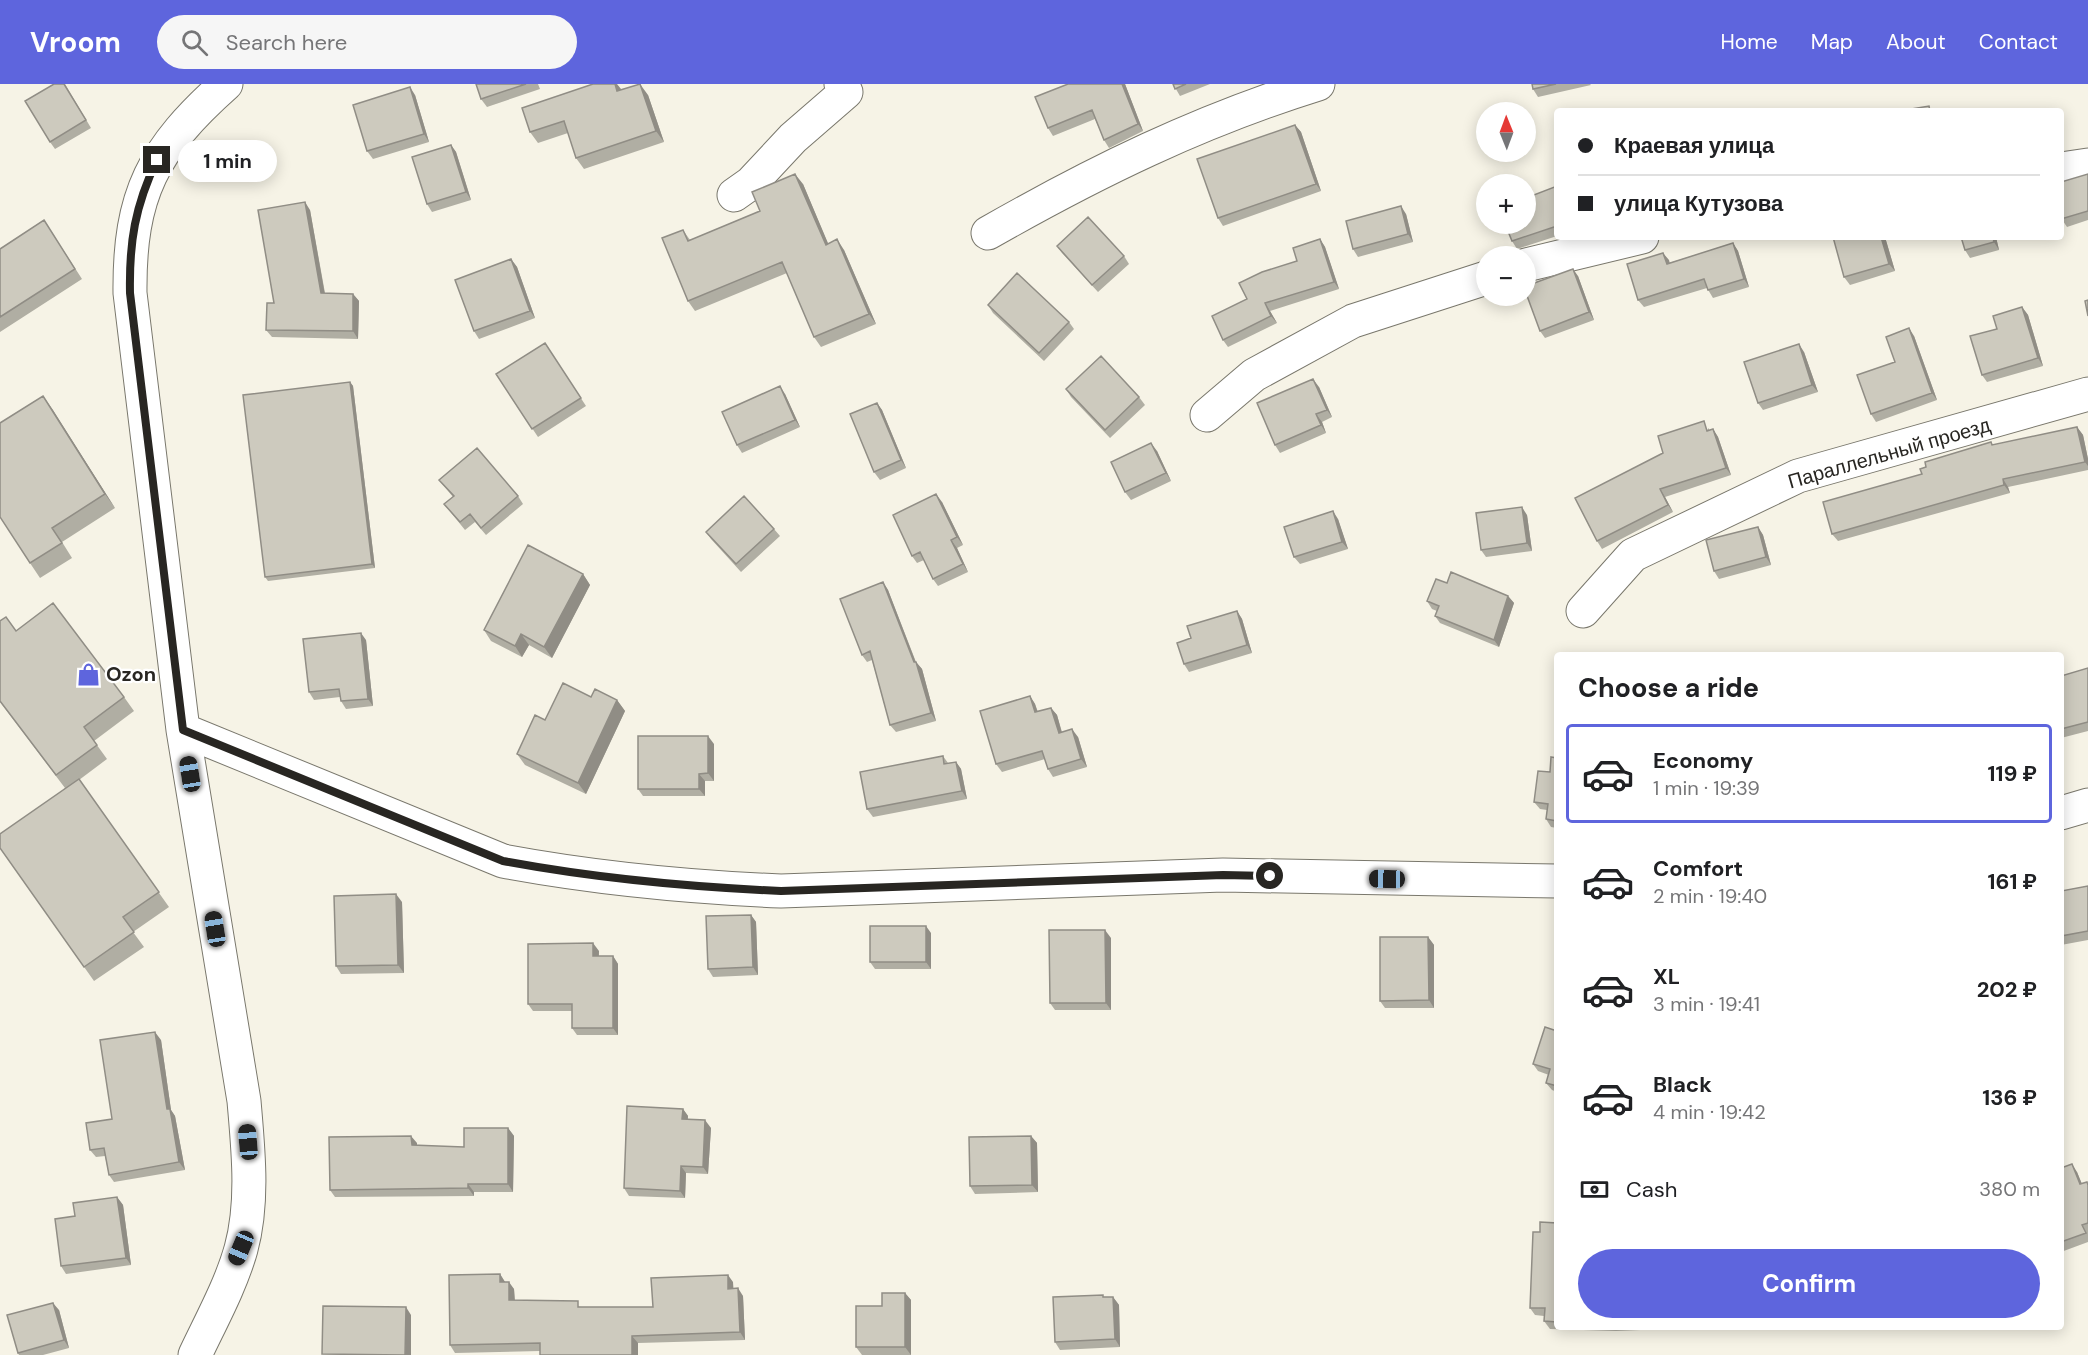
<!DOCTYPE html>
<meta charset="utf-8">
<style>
body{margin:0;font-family:"DM Sans",sans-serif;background:#f6f6f6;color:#202124;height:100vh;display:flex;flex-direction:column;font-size:22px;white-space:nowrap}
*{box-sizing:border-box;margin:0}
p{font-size:20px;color:#757577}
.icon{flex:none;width:33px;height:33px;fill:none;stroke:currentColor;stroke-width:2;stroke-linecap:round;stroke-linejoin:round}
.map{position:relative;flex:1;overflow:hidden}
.drawer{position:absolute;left:1554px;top:568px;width:510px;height:678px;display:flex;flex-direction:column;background:#fff;border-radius:6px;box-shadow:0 3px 15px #0003}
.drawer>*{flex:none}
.banner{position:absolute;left:1554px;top:24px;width:510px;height:132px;border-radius:6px;box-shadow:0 3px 15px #0003;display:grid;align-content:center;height:132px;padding:0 24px;background:#fff}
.needle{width:39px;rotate:359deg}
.controls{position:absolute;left:1476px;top:18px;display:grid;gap:12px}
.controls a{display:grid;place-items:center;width:60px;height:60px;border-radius:50%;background:#fff;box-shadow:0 3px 15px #0003;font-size:30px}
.end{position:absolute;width:27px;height:27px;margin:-14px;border:8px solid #282622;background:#fff;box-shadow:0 0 0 3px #fff}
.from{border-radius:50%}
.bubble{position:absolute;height:42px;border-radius:21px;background:#fff;box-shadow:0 3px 15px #0003;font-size:20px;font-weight:700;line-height:42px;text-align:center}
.car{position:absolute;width:18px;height:36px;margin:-18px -9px;border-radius:8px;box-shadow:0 0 4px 2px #0007;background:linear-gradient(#222 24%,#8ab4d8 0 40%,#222 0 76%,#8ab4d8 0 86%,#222 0)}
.banner b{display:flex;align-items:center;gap:21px;height:57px;font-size:22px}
.banner b+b{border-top:2px solid #e0e0e0}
.banner i{width:15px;height:15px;background:#202124}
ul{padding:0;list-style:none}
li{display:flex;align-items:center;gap:18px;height:99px;margin:0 12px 9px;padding:0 12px;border:3px solid transparent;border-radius:6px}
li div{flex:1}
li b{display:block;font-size:22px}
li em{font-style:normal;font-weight:700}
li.selected{border-color:#5e65dd}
li>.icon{width:54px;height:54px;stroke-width:1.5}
h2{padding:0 24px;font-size:27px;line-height:72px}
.pay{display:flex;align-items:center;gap:15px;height:66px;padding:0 24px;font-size:22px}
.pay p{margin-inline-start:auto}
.action{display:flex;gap:12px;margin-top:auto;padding:12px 24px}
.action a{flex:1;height:69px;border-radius:36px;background:#5e65dd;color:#fff;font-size:24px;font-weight:700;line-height:69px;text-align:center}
header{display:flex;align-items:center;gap:36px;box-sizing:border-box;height:84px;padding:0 30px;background:#5e65dd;color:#fff}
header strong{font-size:28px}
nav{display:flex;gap:33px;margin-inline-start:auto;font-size:21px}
.search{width:420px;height:54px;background:#f6f6f6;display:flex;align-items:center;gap:15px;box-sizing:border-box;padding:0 21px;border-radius:33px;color:#757577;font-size:22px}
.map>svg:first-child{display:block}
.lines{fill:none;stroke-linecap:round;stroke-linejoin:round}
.minor-casing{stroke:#79776c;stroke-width:35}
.minor{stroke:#fff;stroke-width:33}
.wall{fill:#b0aea3}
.shaded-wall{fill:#908d85}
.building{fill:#cdcabe;stroke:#908d85;stroke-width:1.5}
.route{stroke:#282622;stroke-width:8}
.labels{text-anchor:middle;stroke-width:4.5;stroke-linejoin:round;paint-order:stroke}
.street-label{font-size:20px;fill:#282622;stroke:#fff}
.poi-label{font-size:20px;font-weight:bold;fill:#282622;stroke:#fff;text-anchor:start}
</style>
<header>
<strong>Vroom</strong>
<div class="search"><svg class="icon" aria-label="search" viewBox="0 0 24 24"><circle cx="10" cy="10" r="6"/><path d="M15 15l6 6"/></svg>Search here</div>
<nav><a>Home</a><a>Map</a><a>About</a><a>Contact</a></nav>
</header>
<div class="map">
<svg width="2088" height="1271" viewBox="0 0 2088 1271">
<rect width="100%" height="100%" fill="#f6f3e6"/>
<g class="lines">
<defs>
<path id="minor" d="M2061,85L2088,81
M734,111L751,99L793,54L846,8L841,0
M988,149C1095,88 1199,37 1318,0
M1526,181L1642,153
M1207,331L1254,291L1353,237L1486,194
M1583,527L1633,471L1798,392L2088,310
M183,646L503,777C594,794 689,803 781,807L1223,791L1557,797
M2061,729L2088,721
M195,1271C211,1237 231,1201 241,1165C254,1118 248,1064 244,1017L183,646L130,209C129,110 153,65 226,0"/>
</defs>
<use href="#minor" class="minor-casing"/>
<use href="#minor" class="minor"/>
</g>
<path class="wall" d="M65,0L91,44L55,65L50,58Z
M476,0H538L540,5L487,23L481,15Z
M1125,0L1143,47L1109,64L1104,56L1095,35L1053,52L1048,44Z
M1173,0H1210L1180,12Z
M1532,0H1590L1591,1L1538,13L1533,5Z
M621,6L648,11L664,58L584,85L576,74L568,49L538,59L530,48Z
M415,11L429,58L373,75L367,67Z
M1295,41L1301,48L1321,107L1223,142L1218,134Z
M451,61L456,68L471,116L432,128L427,120Z
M2088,90V136L2067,143L2061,134Z
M803,100L828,160L844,166L876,240L821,263L814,253L787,189L695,227L688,217L683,146L690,156L760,127Z
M1557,102V152L1517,165L1512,157Z
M310,126L325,209L353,210L359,217L358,255L272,253L266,246L274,219Z
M1406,130L1413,158L1358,173L1353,165Z
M44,136L82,195L0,248V165Z
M1885,153L1895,187L1850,201L1844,193Z
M1996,153L1999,166L1970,174L1965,166Z
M1320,155L1325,163L1339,205L1270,227L1277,239L1228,263L1223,256L1297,177Z
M1733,159L1738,167L1749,203L1713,214L1707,204L1644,223L1638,216L1663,169L1669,179Z
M1057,162L1124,172L1129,180L1098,208L1062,169Z
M511,175L517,183L535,234L479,255L474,247Z
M1578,192L1594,236L1545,254L1540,247Z
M988,221L1069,238L1074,245L1044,277L993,229Z
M2022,223L2028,231L2043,282L1987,298L1982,291L1997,245Z
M1914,252L1937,316L1876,338L1871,330L1895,278Z
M545,259L586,322L538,353L496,290Z
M1804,268L1818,308L1763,326L1758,319Z
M350,298L353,302L375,484L268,497L265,493Z
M1319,303L1332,333L1322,338L1326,349L1280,369L1275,361Z
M1066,305L1139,313L1145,321L1110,354L1071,313Z
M785,310L800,343L742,369L737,361Z
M43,312L115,424L62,458L72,474L40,494L30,479Z
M877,319L882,326L906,384L880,396L874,388Z
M2077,343L2083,351L2088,375V386L2008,403L2010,409L1838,457L1832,450L1922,390L1926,383L1991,358L1993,361Z
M1709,344V346L1713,345L1718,353L1731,391L1665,413L1673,428L1602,465L1597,457Z
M1157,367L1171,397L1131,416L1125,408Z
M439,396L518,412L523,420L486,451L475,438L465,446L444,420L453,413Z
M942,418L963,461L957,464L968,488L938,502L933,495L924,476L917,479L912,472Z
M1527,431L1532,467L1486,473L1481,466Z
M1338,435L1348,465L1300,480L1294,473Z
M1758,443L1763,451L1771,481L1719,495L1714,487Z
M774,445L780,452L741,488L711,455L706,448Z
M583,490L590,501L552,574L529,561L522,573L491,557L484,546Z
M883,498L888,506L916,578L922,585L936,637L896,648L890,641L872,576L867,578L862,571Z
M1447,499L1508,512L1514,519L1499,563L1440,539L1435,532L1437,527L1432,525L1427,517Z
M1237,527L1242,535L1252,569L1189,588L1184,580L1191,554Z
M0,537L124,613L134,627L94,657L107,675L79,696L169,823L133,848L144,863L94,897L0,764L65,704L0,618Z
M366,556L373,622L346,625L341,617L340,613L314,616L309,608Z
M2088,584V647L2061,654V592Z
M1030,612L1035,620L1038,628L1051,624L1057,631L1062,648L1078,653L1087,683L1053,693L1048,685L1045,675L1002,688L996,680Z
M617,616L625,627L586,710L525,681L517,670L545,636Z
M714,660V697H705V712H643L638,705Z
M943,672L948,679L956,678L961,685L967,715L873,733L867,725Z
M1557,674V744L1551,743L1546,735L1547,726L1540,725L1534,718Z
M2088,802V856L2061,861V807Z
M402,818L404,889L341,890L336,882Z
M751,831L756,838L758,891L713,893L708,885Z
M931,849V885H875L870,878Z
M1428,853L1434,861V924H1385L1380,917Z
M1111,854V926H1055L1050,919Z
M599,867V872H613L618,880V951H577L572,944V927H533L528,920Z
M1557,947V1008L1552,1006L1546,999L1549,991L1538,987L1533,980Z
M161,956L171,1026L175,1032L185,1086L114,1098L109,1091L105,1072L96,1073L90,1066L112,1035Z
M683,1025L688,1032V1035L711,1044L708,1090L686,1089L685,1114L629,1112L624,1104Z
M508,1044L514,1052L513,1108H474V1112L335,1113L330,1106L417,1059V1062L464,1063Z
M1031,1052L1037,1059L1038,1108L975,1110L970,1102Z
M2061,1084L2077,1088L2082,1100H2088V1158L2061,1168Z
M117,1113L123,1121L131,1181L66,1190L61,1182L75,1132Z
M1557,1139V1244H1665V1245L1616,1247L1550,1245L1544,1237V1232L1535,1231L1530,1224L1540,1148Z
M500,1190L505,1198L514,1205L515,1216L582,1223H653L733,1198V1205L743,1212L745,1256L638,1259L540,1267L455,1269L450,1261Z
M905,1209L911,1216V1271H862L856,1263L882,1222Z
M1104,1213H1113L1119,1221L1120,1263L1060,1266L1055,1258Z
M59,1226L69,1264L43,1271H19L18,1269Z"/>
<path class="shaded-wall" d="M615,0H617L621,5L625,18L617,7Z
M640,0L648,11L664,58L656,47Z
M1122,0H1125L1143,47L1138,40Z
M410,3L415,11L429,58L424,50Z
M1295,41L1301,48L1321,107L1316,100Z
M451,61L456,68L471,116L466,108Z
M795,90L803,100L833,171L826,161Z
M305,118L310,126L326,217L321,209Z
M1401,122L1406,130L1413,158L1408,150Z
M1881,153H1885L1895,187L1889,180Z
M1993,153H1996L1999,166L1994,158Z
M837,155L844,166L876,240L869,230Z
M1320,155L1325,163L1339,205L1334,198Z
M1733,159L1738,167L1749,203L1744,195Z
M1663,169L1669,176L1672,188L1667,180Z
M511,175L517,183L535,234L530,227Z
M1573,185L1578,192L1594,236L1589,228Z
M353,210L359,217L358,255L353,247Z
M1265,219L1270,227L1277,239L1271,232Z
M2022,223L2028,231L2043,282L2038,274Z
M1909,244L1914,252L1937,316L1932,309Z
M1799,260L1804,268L1818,308L1812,301Z
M1313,295L1319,303L1332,333L1327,326Z
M350,298L353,302L375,484L372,480Z
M780,302L785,310L800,343L795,336Z
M43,312L53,326L115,424L105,410Z
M877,319L882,326L906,384L901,376Z
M1316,330L1322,338L1326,349L1321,341Z
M2077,343L2083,351L2088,375V382L2085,378Z
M1713,345L1718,353L1731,391L1726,384Z
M1151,359L1157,367L1171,397L1166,389Z
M2003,395L2008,403L2010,409L2004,401Z
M1660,405L1665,413L1673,428L1668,421Z
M936,410L942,418L963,461L957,453Z
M1522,423L1527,431L1532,467L1527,459Z
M1333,427L1338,435L1348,465L1342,458Z
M1758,443L1763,451L1771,481L1766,473Z
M951,456L957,464L968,488L963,480Z
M583,490L590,501L552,574L544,563Z
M883,498L888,506L916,579V578L922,585L936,637L931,629L914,578Z
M1508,512L1514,519L1499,563L1494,556Z
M1237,527L1242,535L1252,569L1247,561Z
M361,549L366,556L373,622L368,615Z
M521,550L529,561L522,573L515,562Z
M1030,612L1035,620L1040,636L1035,628Z
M617,616L625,627L586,710L578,699Z
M1051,624L1057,631L1064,657L1059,649Z
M1072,645L1078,653L1087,683L1081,675Z
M708,652L714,660V697L708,689Z
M956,678L961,685L967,715L962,707Z
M699,690L705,697V712L699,705Z
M396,810L402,818L404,889L398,881Z
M751,831L756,838L758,891L753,883Z
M926,842L931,849V885L926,878Z
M1105,846L1111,854V926L1106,919Z
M1428,853L1434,861V924L1429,916Z
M593,859L599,867L598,880L593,872Z
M613,872L618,880V951L613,944Z
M155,948L161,956L171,1026L175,1032L185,1086L179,1078L167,1025Z
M683,1025L688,1032L687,1042L682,1035Z
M705,1036L711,1044L708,1090L703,1083Z
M508,1044L514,1052L513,1108L508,1100Z
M411,1052L417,1059V1069L412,1061Z
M1031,1052L1037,1059L1038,1108L1032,1101Z
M2072,1080L2077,1088L2085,1108L2080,1100Z
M681,1082L686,1089L685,1114L680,1107Z
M468,1100L474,1108V1112L468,1104Z
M117,1113L123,1121L131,1181L126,1174Z
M500,1190L505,1198H500Z
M728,1191L733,1198L734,1213L728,1205Z
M509,1198L514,1205L515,1223L509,1216Z
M738,1204L743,1212L745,1256L740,1248Z
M905,1209L911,1216V1271L905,1263Z
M1113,1213L1119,1221L1120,1263L1115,1255Z
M53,1219L59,1226L69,1264L64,1256Z
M406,1223L411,1231V1271H405Z
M632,1252L638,1259V1271H632Z"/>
<path class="building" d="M54,0H64L86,36L50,58L25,17Z
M476,0H526L481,15Z
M593,0H615L617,7L640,0L656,47L576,74L564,37L530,48L522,24Z
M1068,0H1122L1138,40L1104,56L1092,26L1048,44L1035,13Z
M1173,0H1186L1175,5Z
M1532,0H1556L1533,5Z
M410,3L424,50L367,67L353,21Z
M1929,22L1930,27H1899Z
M1295,41L1316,100L1218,134L1197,75Z
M451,61L466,108L427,120L412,73Z
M795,90L826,161L837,155L869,230L814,253L782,178L688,217L662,154L683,146L688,157L760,127L752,108Z
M2088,90V127L2061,135V98Z
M1557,102V142L1512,157L1505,140H1526V114Z
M305,118L321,209L353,210V247L266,246L267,219H274L258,126Z
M1401,122L1408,150L1353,165L1346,137Z
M1088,133L1124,172L1092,201L1057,162Z
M44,136L75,185L0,233V165Z
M1833,153H1881L1889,180L1844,193Z
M1961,153H1993L1994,158L1965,166Z
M1320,155L1334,198L1265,219L1271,232L1223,256L1212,232L1247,215L1239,199L1262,188L1297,177L1293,164Z
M1733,159L1744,195L1708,206L1704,195L1638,216L1627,180L1663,169L1667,180Z
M511,175L530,227L474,247L455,196Z
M1573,185L1589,228L1540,247L1526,209V202Z
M1017,189L1069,238L1039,269L988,221Z
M2088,216V232L2085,217Z
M2022,223L2038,274L1982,291L1970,252L1997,245L1993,232Z
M1909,244L1932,309L1871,330L1857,291L1895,278L1886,253Z
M545,259L581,314L532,345L496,290Z
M1799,260L1812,301L1758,319L1744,278Z
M1101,272L1139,313L1105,346L1066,305Z
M1313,295L1327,326L1316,330L1321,341L1275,361L1257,319Z
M350,298L372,480L265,493L243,311Z
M780,302L795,336L737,361L722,328Z
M43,312L105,410L52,444L62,459L30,479L0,433V339Z
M877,319L901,376L874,388L850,330Z
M1704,337L1707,347L1713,345L1726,384L1660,405L1668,421L1597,457L1575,414L1663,369L1658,352Z
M2077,343L2085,378L2003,395L2004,401L1832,450L1823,418L1922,390L1920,385L1926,383L1925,378L1991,358L1992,361Z
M1151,359L1166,389L1125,408L1111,378Z
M477,364L518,412L481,444L470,430L460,438L444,420L454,412L439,396Z
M936,410L957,453L951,456L963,480L933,495L920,468L912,472L893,431Z
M744,412L774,445L736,480L706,448Z
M1522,423L1527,459L1481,466L1476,429Z
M1333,427L1342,458L1294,473L1284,443Z
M1758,443L1766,473L1714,487L1706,456Z
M528,461L583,490L544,563L521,550L515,562L484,546Z
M1451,488L1508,512L1494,556L1435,532L1439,522L1427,517L1436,495L1447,499Z
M883,498L914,578H916L931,629L890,641L870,567L862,571L840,515Z
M53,519L124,613L84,643L97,661L56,691L0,617V537L6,533L16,547Z
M1237,527L1247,561L1184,580L1177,559L1191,554L1187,542Z
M361,549L368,615L341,617L339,605L309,608L303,555Z
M2088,584V638L2061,645V592Z
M563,599L591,613L595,605L617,616L578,699L517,670L535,631L545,636Z
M1030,612L1035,628L1051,624L1059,649L1072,645L1081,675L1048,685L1042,667L996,680L980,627Z
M638,652H708V689L699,690V705H638Z
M943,672L944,680L956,678L962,707L867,725L860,688Z
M1551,673L1557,674V737L1546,735L1548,720L1534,718L1538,687L1550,688Z
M79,695L159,808L123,833L134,848L84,883L0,764V750Z
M2088,802V847L2061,852V807Z
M396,810L398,881L336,882L334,812Z
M751,831L753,883L708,885L706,832Z
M870,842H926V878H870Z
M1049,846H1105L1106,919H1050Z
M1380,853H1428L1429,916L1380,917Z
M593,859V872H613V944H572V920H528V860Z
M1545,943L1557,947V1002L1546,999L1550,985L1533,980Z
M155,948L167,1025H170L179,1078L109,1091L104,1064L90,1066L86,1039L112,1035L100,956Z
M627,1022L683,1025L682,1035L705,1036L703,1083L681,1082L680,1107L624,1104Z
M464,1044H508V1100H468V1104L330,1106L329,1053L411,1052L412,1061L464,1063Z
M1031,1052L1032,1101L970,1102L969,1053Z
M2072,1080L2080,1100L2087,1098L2088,1101V1139L2082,1141L2086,1149L2061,1158V1084Z
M117,1113L126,1174L61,1182L55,1135L75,1132L73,1119Z
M1540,1138L1557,1139V1238L1544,1237L1545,1224H1530L1533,1148H1540Z
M500,1190V1198H509V1216L578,1217V1223H653L651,1194L728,1191V1205L738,1204L740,1248L632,1252V1271H540V1259L450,1261L449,1191Z
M882,1209H905V1263H856V1222H882Z
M1103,1211V1213H1113L1115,1255L1055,1258L1053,1213Z
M53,1219L64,1256L18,1269L7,1231Z
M323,1222L406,1223L405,1271L322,1270Z"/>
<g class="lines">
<path class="route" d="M157,76C135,122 129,158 130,209L183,646L503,777C594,794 689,803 781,807L1223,791L1270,792"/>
</g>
<defs>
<symbol id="shop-bare" viewBox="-9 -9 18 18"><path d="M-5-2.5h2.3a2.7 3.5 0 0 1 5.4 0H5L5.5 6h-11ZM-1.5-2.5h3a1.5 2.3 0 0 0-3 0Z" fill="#5e65dd" stroke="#fff" stroke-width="2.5" paint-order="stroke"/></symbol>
</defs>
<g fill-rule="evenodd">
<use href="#shop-bare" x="72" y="574" width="33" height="33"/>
</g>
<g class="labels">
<g class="street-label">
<text transform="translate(1889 369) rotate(-16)" y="7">Параллельный проезд</text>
</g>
<g class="poi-label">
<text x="106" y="597">Ozon</text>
</g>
</g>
</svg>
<div class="controls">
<a><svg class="needle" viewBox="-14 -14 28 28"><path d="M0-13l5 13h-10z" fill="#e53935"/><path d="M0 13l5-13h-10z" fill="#757577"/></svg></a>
<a>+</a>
<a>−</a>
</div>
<i class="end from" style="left:1270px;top:792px"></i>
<i class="end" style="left:157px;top:76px"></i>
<div class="bubble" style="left:178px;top:56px;width:99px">1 min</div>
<i class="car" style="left:190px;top:690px;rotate:351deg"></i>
<i class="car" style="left:1387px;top:795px;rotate:271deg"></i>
<i class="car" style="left:215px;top:845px;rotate:351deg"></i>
<i class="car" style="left:248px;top:1058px;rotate:355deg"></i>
<i class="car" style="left:241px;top:1164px;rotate:203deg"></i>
<div class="banner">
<b><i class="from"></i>Краевая улица</b>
<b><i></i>улица Кутузова</b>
</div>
<section class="drawer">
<h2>Choose a ride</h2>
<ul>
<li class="selected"><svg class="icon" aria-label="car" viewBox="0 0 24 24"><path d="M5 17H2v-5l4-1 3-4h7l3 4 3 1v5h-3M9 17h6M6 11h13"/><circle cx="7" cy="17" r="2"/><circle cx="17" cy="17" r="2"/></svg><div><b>Economy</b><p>1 min · 19:39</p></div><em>119 ₽</em></li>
<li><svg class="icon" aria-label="car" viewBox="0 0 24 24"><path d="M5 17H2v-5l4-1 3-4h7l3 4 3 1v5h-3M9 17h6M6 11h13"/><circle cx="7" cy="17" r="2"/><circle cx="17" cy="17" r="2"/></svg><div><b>Comfort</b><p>2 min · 19:40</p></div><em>161 ₽</em></li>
<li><svg class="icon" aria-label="car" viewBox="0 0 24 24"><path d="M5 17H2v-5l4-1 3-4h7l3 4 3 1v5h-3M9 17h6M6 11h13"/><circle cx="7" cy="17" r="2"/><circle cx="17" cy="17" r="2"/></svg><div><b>XL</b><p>3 min · 19:41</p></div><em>202 ₽</em></li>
<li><svg class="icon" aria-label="car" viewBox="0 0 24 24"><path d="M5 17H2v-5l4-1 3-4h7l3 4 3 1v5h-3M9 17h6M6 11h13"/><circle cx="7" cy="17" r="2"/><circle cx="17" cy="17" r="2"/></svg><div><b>Black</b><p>4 min · 19:42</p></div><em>136 ₽</em></li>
</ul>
<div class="pay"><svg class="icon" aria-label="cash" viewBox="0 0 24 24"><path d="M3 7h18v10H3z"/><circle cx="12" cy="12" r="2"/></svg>Cash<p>380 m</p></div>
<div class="action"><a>Confirm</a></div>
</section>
</div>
